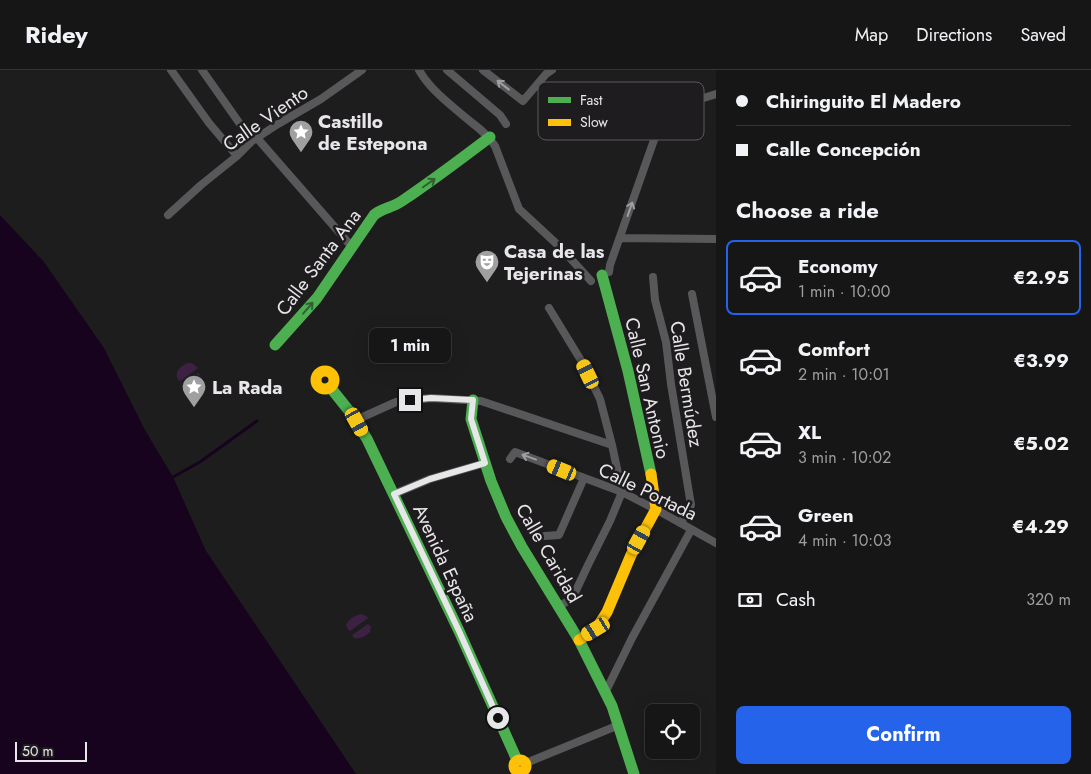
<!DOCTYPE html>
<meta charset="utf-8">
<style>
body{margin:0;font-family:Jost,sans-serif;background:#1f1f1f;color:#f1f3f6;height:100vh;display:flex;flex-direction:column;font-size:19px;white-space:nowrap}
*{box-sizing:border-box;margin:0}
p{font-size:16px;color:#9e9fa1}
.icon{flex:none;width:28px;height:28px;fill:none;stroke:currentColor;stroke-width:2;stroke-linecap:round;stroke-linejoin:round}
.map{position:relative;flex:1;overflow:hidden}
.details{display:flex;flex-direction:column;background:#161616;width:375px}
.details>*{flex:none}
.banner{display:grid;align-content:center;height:110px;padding:0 20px;background:#161616}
.buttons{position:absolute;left:645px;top:634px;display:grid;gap:10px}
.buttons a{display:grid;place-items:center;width:55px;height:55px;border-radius:8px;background:#161616;box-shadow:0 5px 20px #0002,0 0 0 1px #353535;font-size:25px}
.scale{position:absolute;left:15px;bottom:12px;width:72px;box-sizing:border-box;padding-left:5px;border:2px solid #e7e6e8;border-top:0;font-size:14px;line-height:18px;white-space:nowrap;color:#e7e6e8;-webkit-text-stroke:4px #1f1c1f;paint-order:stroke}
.end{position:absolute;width:22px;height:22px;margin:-11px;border:6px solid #e7e6e8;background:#111;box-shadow:0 0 0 2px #111}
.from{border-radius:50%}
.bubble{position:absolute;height:35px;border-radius:8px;background:#161616;box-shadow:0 5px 20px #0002,0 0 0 1px #353535;font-size:16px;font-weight:700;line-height:35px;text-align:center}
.car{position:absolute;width:15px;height:30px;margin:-15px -8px;border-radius:6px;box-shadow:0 0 4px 1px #0007;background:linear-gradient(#f5c518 24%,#345 0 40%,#f5c518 0 76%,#345 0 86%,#f5c518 0)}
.banner b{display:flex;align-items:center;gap:18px;height:48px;font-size:19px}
.banner b+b{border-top:1px solid #353535}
.banner i{width:12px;height:12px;background:#f1f3f6}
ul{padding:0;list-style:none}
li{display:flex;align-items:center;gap:15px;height:75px;margin:0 10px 8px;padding:0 10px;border:2px solid transparent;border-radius:8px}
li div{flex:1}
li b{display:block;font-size:19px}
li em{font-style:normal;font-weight:700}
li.current{border-color:#2563eb}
li>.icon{width:45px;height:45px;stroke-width:1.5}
h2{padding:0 20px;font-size:22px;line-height:60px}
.pay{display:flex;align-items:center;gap:12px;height:55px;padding:0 20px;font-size:19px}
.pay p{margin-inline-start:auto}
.cta{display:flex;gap:10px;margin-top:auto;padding:10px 20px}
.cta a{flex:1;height:58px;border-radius:8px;background:#2563eb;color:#fff;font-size:20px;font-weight:700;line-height:58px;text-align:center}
header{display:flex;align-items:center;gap:30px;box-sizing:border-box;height:70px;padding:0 25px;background:#161616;border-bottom:1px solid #353535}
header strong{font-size:24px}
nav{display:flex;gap:28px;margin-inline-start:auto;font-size:18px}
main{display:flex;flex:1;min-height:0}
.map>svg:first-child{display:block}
.green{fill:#3c2143}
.water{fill:#17031d}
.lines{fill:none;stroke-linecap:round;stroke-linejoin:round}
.stream{stroke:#17031d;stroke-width:3}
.street{stroke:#585759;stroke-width:8}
.fast{stroke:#4caf50;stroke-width:11}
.slow{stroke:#ffc107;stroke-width:11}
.oneway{stroke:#a09ea0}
.oneway2{stroke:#335e35}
.route{stroke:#e7e6e8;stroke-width:6}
.labels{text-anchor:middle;stroke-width:5;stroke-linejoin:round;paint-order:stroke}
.street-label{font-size:19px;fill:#e7e6e8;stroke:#1f1c1f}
.poi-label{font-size:19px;font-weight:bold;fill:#e7e6e8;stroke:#1f1c1f;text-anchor:start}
.key{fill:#1f1c1f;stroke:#5b595b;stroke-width:1}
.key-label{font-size:14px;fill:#e7e6e8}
</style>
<header>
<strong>Ridey</strong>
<nav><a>Map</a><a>Directions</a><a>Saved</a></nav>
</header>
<main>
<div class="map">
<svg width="716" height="704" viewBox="0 0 716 704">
<rect width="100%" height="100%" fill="#1e1d1e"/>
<path class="green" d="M188,293H192L198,298L180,311C172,304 180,296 188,293Z
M198,303C208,315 192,320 182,317L181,314Z
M361,544L366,546L368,548L350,561L348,559L346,555C350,548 354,546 361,544Z
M368,554L371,557L370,562C365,567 361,569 354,568L352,565Z"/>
<path class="water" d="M0,145L44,192L104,278L145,360L173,407L206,481L356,704H0Z"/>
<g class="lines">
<path class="stream" d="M173,407L200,392L257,351"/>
<path class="street" d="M171,0L209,53L237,86
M202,0L252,71
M419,0C430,20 453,37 471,52C480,59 489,66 495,76L519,139L560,177L591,211
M447,0L500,45L506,54
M483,0L523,31L546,4L552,0
M257,68L352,177
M168,145L201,115L237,86L252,71L278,54L321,29L362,0
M620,168L716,169
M609,202L610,195L660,53L663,47L678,41L697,30L716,24
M653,207L655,230L666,272L671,314L691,435L681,453
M692,224L716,347
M549,238L582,292L600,329L612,375L622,422L610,451L588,495L572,529L559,536
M356,350L396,332L431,328L481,331L612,375
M510,389L515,382L622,422L659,441L716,473
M394,424L430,409L485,393
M545,466L559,465L584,408
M605,623L632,568L691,460
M526,693L619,655"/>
<path class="fast" d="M602,205L628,301L651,404
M275,275L317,228L374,145C382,138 392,138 402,131C432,111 461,89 490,67
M330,317L350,342L367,369L459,561L517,690
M473,330L471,349L491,411L506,447L522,477L579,570L612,636L634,704"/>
<path class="slow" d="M316 310a9 9 0 1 1 18 0a9 9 0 1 1-18 0Z
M579,570L596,559L607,542L631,485L656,439L651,404
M514 696a6 6 0 1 1 12 0a6 6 0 1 1-12 0Z"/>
</g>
<defs><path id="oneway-shaft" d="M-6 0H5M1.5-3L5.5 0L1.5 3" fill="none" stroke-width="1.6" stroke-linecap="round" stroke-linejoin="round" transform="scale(1.25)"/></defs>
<g class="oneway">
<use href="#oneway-shaft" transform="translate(503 15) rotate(-142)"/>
<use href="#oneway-shaft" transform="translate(630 139) rotate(-71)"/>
<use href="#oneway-shaft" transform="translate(529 387) rotate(-160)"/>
</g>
<g class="oneway2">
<use href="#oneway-shaft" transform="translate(429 113) rotate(-35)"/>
<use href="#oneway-shaft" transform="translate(308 238) rotate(-49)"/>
</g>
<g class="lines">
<path class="route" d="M410,330L431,328L473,330L471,349L485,393L430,409L394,424L459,561L498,648"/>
</g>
<defs>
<symbol id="sight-pin" viewBox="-11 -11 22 30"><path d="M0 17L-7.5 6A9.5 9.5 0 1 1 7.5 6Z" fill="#a1a0a1" stroke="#1f1c1f"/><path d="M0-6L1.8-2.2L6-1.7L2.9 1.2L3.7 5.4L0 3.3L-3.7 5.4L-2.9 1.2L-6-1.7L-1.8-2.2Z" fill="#fff"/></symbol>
<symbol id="theatre-pin" viewBox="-11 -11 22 30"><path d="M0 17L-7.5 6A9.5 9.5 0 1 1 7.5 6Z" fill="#a1a0a1" stroke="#1f1c1f"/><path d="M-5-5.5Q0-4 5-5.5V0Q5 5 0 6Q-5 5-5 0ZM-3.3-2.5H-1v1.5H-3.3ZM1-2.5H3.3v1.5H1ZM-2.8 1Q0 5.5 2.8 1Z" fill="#fff"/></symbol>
</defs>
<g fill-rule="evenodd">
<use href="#sight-pin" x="287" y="48" width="28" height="38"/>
<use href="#theatre-pin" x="473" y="178" width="28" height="38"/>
<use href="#sight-pin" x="180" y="303" width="28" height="38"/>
</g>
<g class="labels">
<g class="street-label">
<text transform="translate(265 48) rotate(-35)" y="7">Calle Viento</text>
<text transform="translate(318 192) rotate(-53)" y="7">Calle Santa Ana</text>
<text transform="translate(687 314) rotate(81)" y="7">Calle Bermúdez</text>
<text transform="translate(648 318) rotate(77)" y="7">Calle San Antonio</text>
<text transform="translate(648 421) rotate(26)" y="7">Calle Portada</text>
<text transform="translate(549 483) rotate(60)" y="7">Calle Caridad</text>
<text transform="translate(446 493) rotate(65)" y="7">Avenida España</text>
</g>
<g class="poi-label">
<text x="318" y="58">Castillo<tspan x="318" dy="22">de Estepona</tspan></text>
<text x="504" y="188">Casa de las<tspan x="504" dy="22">Tejerinas</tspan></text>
<text x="212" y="324">La Rada</text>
</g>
</g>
<rect x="538" y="12" width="166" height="58" rx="8" class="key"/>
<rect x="548" y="27" width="23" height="6" fill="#4caf50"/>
<rect x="548" y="49" width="23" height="7" fill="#ffc107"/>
<g class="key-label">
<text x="580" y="35">Fast</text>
<text x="580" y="57">Slow</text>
</g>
</svg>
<div class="buttons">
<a><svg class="icon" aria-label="locate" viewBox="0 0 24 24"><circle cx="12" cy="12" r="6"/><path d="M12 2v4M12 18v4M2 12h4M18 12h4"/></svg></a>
</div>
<div class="scale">50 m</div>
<i class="end from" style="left:498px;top:648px"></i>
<i class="end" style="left:410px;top:330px"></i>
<div class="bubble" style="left:369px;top:258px;width:82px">1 min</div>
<i class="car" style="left:588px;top:304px;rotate:334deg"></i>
<i class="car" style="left:357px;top:352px;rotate:151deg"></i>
<i class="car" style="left:562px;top:400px;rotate:292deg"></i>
<i class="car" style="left:639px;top:470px;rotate:29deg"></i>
<i class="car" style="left:596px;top:559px;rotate:239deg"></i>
</div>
<section class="details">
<div class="banner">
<b><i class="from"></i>Chiringuito El Madero</b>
<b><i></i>Calle Concepción</b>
</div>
<h2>Choose a ride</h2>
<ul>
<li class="current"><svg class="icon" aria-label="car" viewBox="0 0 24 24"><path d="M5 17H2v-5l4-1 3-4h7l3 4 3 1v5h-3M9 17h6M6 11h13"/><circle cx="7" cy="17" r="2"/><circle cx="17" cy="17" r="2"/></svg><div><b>Economy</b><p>1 min · 10:00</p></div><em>€2.95</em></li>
<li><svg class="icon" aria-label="car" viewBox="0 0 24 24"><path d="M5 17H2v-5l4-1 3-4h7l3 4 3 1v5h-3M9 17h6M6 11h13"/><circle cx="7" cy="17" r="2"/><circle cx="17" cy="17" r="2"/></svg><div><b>Comfort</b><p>2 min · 10:01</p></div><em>€3.99</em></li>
<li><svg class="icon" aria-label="car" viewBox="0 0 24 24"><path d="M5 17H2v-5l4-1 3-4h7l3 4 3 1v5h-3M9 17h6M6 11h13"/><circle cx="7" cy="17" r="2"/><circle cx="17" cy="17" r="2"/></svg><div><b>XL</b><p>3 min · 10:02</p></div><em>€5.02</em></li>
<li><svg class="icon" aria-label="car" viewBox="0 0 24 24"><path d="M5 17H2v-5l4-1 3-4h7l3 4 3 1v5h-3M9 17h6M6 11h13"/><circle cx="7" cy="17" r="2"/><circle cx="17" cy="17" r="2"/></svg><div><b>Green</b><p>4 min · 10:03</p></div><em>€4.29</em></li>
</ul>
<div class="pay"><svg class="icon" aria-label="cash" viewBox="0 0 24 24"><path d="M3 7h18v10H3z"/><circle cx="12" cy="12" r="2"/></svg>Cash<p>320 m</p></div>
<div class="cta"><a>Confirm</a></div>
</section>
</main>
